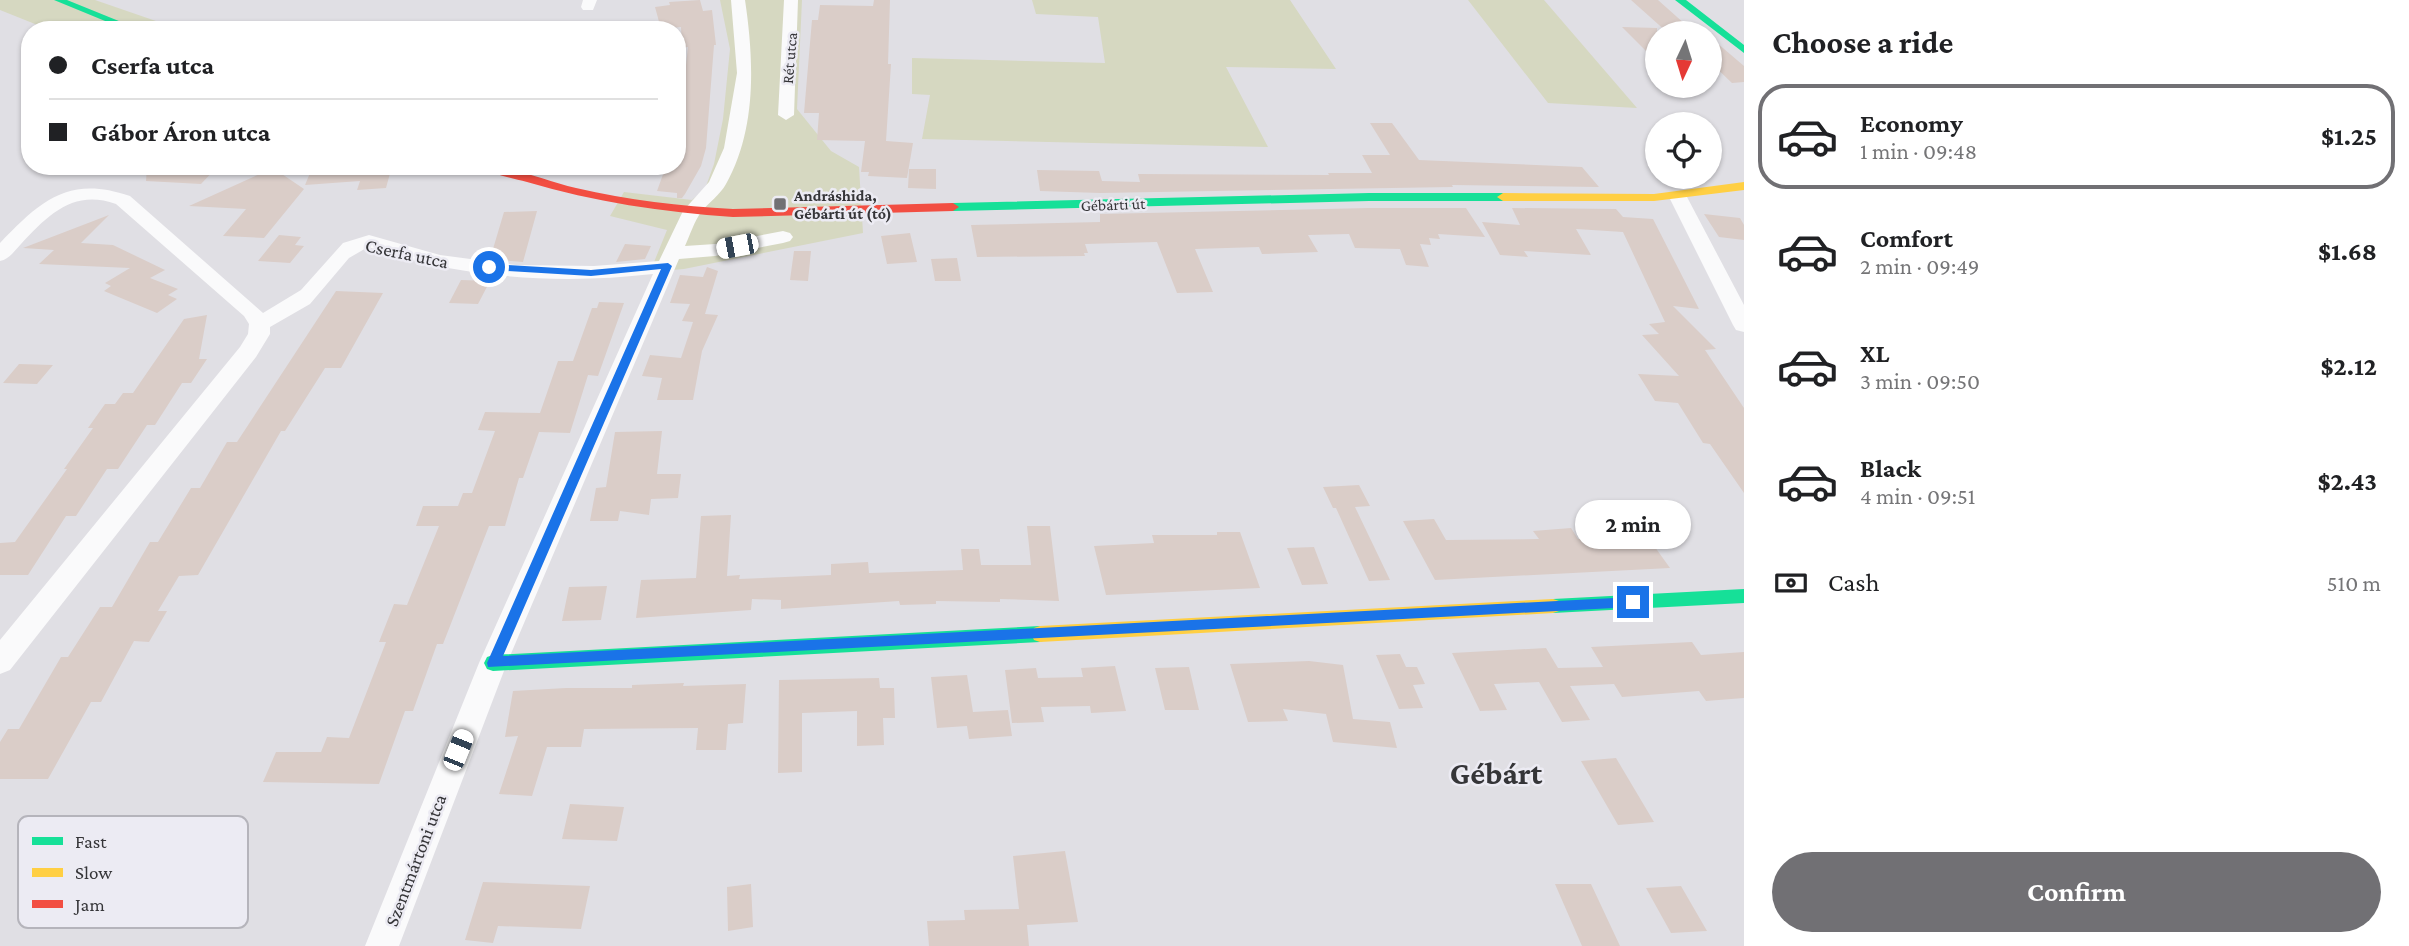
<!DOCTYPE html>
<meta charset="utf-8">
<style>
body{margin:0;font-family:"Crimson Pro",serif;background:#f6f6f6;color:#202124;height:100vh;display:flex;flex-direction:column;font-size:26px;white-space:nowrap}
*{box-sizing:border-box;margin:0}
p{font-size:23px;color:#757577}
.icon{flex:none;width:38px;height:38px;fill:none;stroke:currentColor;stroke-width:2;stroke-linecap:round;stroke-linejoin:round}
.map{position:relative;flex:1;overflow:hidden}
.sheet{display:flex;flex-direction:column;background:#fff;width:665px}
.sheet>*{flex:none}
.hud{position:absolute;left:21px;top:21px;width:665px;height:154px;border-radius:28px;box-shadow:0 2px 5px #0004;display:grid;align-content:center;height:154px;padding:0 28px;background:#fff}
.needle{width:46px;rotate:184deg}
.tools{position:absolute;left:1645px;top:21px;display:grid;gap:14px}
.tools a{display:grid;place-items:center;width:77px;height:77px;border-radius:50%;background:#fff;box-shadow:0 2px 5px #0004;font-size:35px}
.end{position:absolute;width:32px;height:32px;margin:-16px;border:9px solid #1a73e8;background:#fff;box-shadow:0 0 0 4px #fff}
.from{border-radius:50%}
.bubble{position:absolute;height:49px;border-radius:24px;background:#fff;box-shadow:0 2px 5px #0004;font-size:23px;font-weight:700;line-height:49px;text-align:center}
.car{position:absolute;width:21px;height:42px;margin:-21px -10px;border-radius:9px;box-shadow:0 0 5px 2px #0007;background:linear-gradient(#fff 24%,#345 0 40%,#fff 0 76%,#345 0 86%,#fff 0)}
.hud b{display:flex;align-items:center;gap:24px;height:66px;font-size:26px}
.hud b+b{border-top:2px solid #e0e0e0}
.hud i{width:18px;height:18px;background:#202124}
ul{padding:0;list-style:none}
li{display:flex;align-items:center;gap:21px;height:105px;margin:0 14px 10px;padding:0 14px;border:4px solid transparent;border-radius:28px}
li div{flex:1}
li b{display:block;font-size:26px}
li em{font-style:normal;font-weight:700}
li.active{border-color:#717074}
li>.icon{width:63px;height:63px;stroke-width:1.5}
h2{padding:0 28px;font-size:32px;line-height:84px}
.pay{display:flex;align-items:center;gap:18px;height:77px;padding:0 28px;font-size:26px}
.pay p{margin-inline-start:auto}
.cta{display:flex;gap:14px;margin-top:auto;padding:14px 28px}
.cta a{flex:1;height:80px;border-radius:42px;background:#717074;color:#fff;font-size:28px;font-weight:700;line-height:80px;text-align:center}
main{display:flex;flex:1;min-height:0}
.map>svg:first-child{display:block}
.green{fill:#d6d8c1}
.building{fill:#dacdc8}
.lines{fill:none;stroke-linecap:round;stroke-linejoin:round}
.street{fill:#fafafb;fill-rule:evenodd}
.fast{fill:#16e098;fill-rule:evenodd}
.slow{fill:#ffcf43;fill-rule:evenodd}
.jam{fill:#f24e42;fill-rule:evenodd}
.route{fill:#1a73e8}
.poi-dot{fill:#717074;stroke:#ecebf3;stroke-width:2.5}
.labels{text-anchor:middle;stroke-width:5;stroke-linejoin:round;paint-order:stroke}
.far-street-label{font-size:16px;fill:#353538;stroke:#ecebf3}
.far-poi-label{font-size:16px;font-weight:bold;fill:#353538;stroke:#ecebf3;text-anchor:start}
.street-label{font-size:19px;fill:#353538;stroke:#ecebf3}
.near-district-label{font-size:32px;font-weight:bold;fill:#353538;stroke:#ecebf3}
.key{fill:#ecebf3;stroke:#b5b4bb;stroke-width:2}
.key-label{font-size:19px;fill:#353538}
</style>
<main>
<div class="map">
<svg width="1744" height="946" viewBox="0 0 1744 946">
<rect width="100%" height="100%" fill="#e0dfe4"/>
<path class="green" d="M0,0H95L182,30H50L0,10Z
M720,0H802L797,109L831,151L859,167L863,233L684,269L650,272L667,230L610,216L624,192L692,200L705,189L714,164L723,119L730,49Z
M1032,0H1290L1336,69L1226,67L1268,147L922,139L930,95L912,94V58L1105,63L1098,17L1036,14Z
M1468,0H1544L1637,108L1548,103Z"/>
<path class="building" d="M700,0L703,11L712,10L716,45H714L706,148L701,166L685,194L682,198H677V193L657,191L666,166H677V110H681L688,47L682,48L681,27L661,29L655,7L670,5L669,2Z
M874,0H890L888,64H891L886,141L913,143L907,178L868,176L869,172H861L865,141L817,140L819,113H804L812,20H818L820,5L873,6Z
M1631,0H1658L1695,33H1668Z
M1622,27L1657,28V62Z
M1710,37L1744,66V82L1732,83L1710,62Z
M1370,123H1392L1419,160L1582,167L1599,187L1452,185L1453,187L1100,193L1040,191L1037,170L1099,171L1102,181L1140,182L1138,174L1329,175L1328,173H1372L1362,155H1390Z
M147,166H218L201,184L146,181Z
M313,166H392L386,188L357,190L360,181L305,185Z
M273,168L304,189L264,238L223,236L246,209L189,206Z
M909,169H936V189L908,188Z
M1369,208H1466L1485,237L1438,234L1440,239L1429,238L1431,245L1420,244L1429,267L1406,265L1400,249L1355,248L1349,234L1308,235L1318,252L1262,254L1259,247L1195,249L1213,292L1177,293L1157,242L1085,244L1088,253H1084L1085,256L977,257L971,225L1100,222V214Z
M1512,208L1616,209L1623,217L1653,219L1699,309L1673,306L1716,349L1705,350L1744,408V493L1710,444L1703,443L1678,403L1655,401L1638,374L1679,376L1642,335L1659,334L1649,324L1665,322L1623,232L1576,229L1591,255L1524,251L1528,257L1500,255L1482,222L1520,225Z
M537,211L523,262L490,259L504,212Z
M1704,214L1740,218L1744,225V240L1719,237Z
M109,215L81,243L113,245L165,270L150,278L178,289L168,295L177,299L157,313L104,291L111,286L105,283L130,268L39,264L54,250L23,248Z
M910,233L917,262L887,264L881,236Z
M279,235L301,237L295,245L304,246L290,263L258,261Z
M625,244L651,246L645,259L616,262Z
M794,251H811L808,281L790,280Z
M957,258L961,281H935L931,259Z
M707,267L718,271L705,314L718,315L702,351L693,400H657L662,378L642,376L650,355L681,358L693,322L682,321L690,304L670,303L680,275L703,277Z
M461,280L490,281L478,304L449,303Z
M336,291L383,293L341,368H325L285,431H281L198,575L179,576L158,611H167L149,642L134,641L101,702H91L48,779H0V742L8,729H19L61,657H68L100,607H112L150,542H158L191,488H200L227,442H237Z
M599,302L624,303L598,376L588,375L570,433L539,432L523,478H519L505,526H489L443,644H437L413,711H405L379,784L263,782L276,752H321L327,737L349,738L386,642H379L394,604L407,605L439,526H416L423,506H458L463,493H472L495,431L478,430L485,412L540,413L558,361H573L592,308H597Z
M207,315L199,359H207L191,383H182L155,425H147L118,469H107L76,516H66L28,575H0V543L15,542L67,469H64L93,428H88L105,404H115L123,393H133L184,319Z
M19,364L53,365L37,384L3,383Z
M662,431L657,474H681L678,498L651,499L649,515L620,511L618,521H590L596,488L606,487L615,432Z
M1359,485L1370,506L1355,507L1390,580L1369,581L1336,508H1333L1323,487Z
M731,515L727,576L740,575L739,579L831,575V564L868,562L869,573L963,570L961,549H979L981,565H1031L1027,526H1050L1059,601L1000,599V602L936,601V604L900,605L899,601L781,609V600L752,599L751,610L636,618L641,580L696,578L701,516Z
M1434,519L1446,540L1539,539L1533,531L1571,528L1578,539L1647,536L1670,568L1435,580L1403,521Z
M1217,532H1240L1260,588L1106,595L1094,546L1154,543L1152,535H1217Z
M1314,547L1328,584L1302,585L1287,548Z
M607,586L601,620L562,621L569,587Z
M1692,642L1701,655L1744,652V698L1706,701L1699,691L1622,697L1614,684L1570,686L1590,720L1562,722L1539,682L1494,684L1507,710L1480,711L1452,653L1546,648L1558,668L1603,667L1591,647Z
M1400,654L1406,667H1417L1425,684L1413,685L1423,708L1399,709L1376,655Z
M1309,661L1343,665L1353,719L1390,722L1397,748L1333,742L1326,714L1283,709L1288,721L1248,722L1230,664Z
M1115,666L1126,711L1091,713L1090,706L1041,707L1044,722L1012,723L1005,670L1036,668L1038,678L1083,677L1081,668Z
M1189,667L1199,710H1165L1155,668Z
M967,675L973,712L1008,710L1012,736L969,739L967,726L937,728L931,677Z
M879,678L880,688H894L895,718H883L884,745L857,746V711L802,713V772L778,773L779,680Z
M684,683L683,686L746,684L743,723L728,724L726,750H696L698,728L584,729L581,747H547L532,796L499,794L518,736L505,737L513,691L566,688H632V685Z
M1616,758L1654,822L1618,825L1581,761Z
M570,804L624,807L617,841L562,839Z
M1065,851L1078,922L1027,925L1029,946H929L927,921L965,920L964,910L1019,909L1013,856Z
M483,882L590,886L581,929L498,926L493,943L465,940Z
M751,884L753,927L728,931L727,887Z
M1555,884H1591L1620,946H1582Z
M1681,886L1707,931L1671,933L1646,888Z"/>
<g class="lines">
<path class="street" d="M583,0H597L593,10H583L581,7Z
M731,0H745C754,60 757,129 726,184C720,195 709,202 701,212C694,222 690,235 685,246L715,244L783,231L790,233L793,237L790,241L783,243L715,256L679,259L507,663L399,946H365L479,663L653,274C556,285 460,278 368,247L349,258L310,304L270,327V334L256,357L10,670L0,674V640L240,347L248,334L249,324L244,316L116,204C74,189 49,214 21,244C14,251 10,259 0,261V243C41,200 69,175 130,196L263,313L301,290L343,243L369,235L440,255L516,265L594,266L659,261L683,211L709,182L724,148L737,73Z
M784,0H798L794,115L786,120L778,115Z
M1678,191L1687,197L1744,305V332L1736,330L1733,325L1669,197Z"/>
<path class="fast" d="M54,0H67L141,30H127Z
M1675,0H1686L1744,45V53Z
M1369,193H1503L1509,197L1503,201H1369L953,211L947,207L953,203Z
M1744,589V603L1553,613L1547,611L1544,606L1547,601L1553,599Z
M1040,626L1046,628L1049,634L1046,640L1040,642L493,671L487,669L484,663L487,657L493,655Z"/>
<path class="slow" d="M1744,182V190L1654,201H1503L1497,197L1503,193L1654,194Z
M1553,599L1559,601L1562,606L1559,611L1553,613L1040,642L1034,640L1031,634L1034,628L1040,626Z"/>
<path class="jam" d="M481,166C513,166 545,181 576,188C628,200 680,206 733,209L953,203L959,207L953,211L733,217C663,212 594,202 527,182C512,178 493,175 481,166Z"/>
</g>
<path class="route" d="M668,263L672,266L503,656L1633,597L1639,602L1633,607L488,667L487,663L661,269L591,276L489,270L485,267L489,264L591,270Z"/>
<rect class="poi-dot" x="773" y="197" width="14" height="14" rx="3.5"/>
<g class="labels">
<g class="far-street-label">
<text transform="translate(789 58) rotate(-85)" y="6">Rét utca</text>
<text transform="translate(1113 204) rotate(-2)" y="6">Gébárti út</text>
</g>
<g class="far-poi-label">
<text x="794" y="201">Andráshida,<tspan x="794" dy="18">Gébárti út (tó)</tspan></text>
</g>
<g class="street-label">
<text transform="translate(407 253) rotate(12)" y="7">Cserfa utca</text>
<text transform="translate(415 860) rotate(-69)" y="7">Szentmártoni utca</text>
</g>
<g class="near-district-label">
<text x="1496" y="784">Gébárt</text>
</g>
</g>
<rect x="18" y="816" width="230" height="112" rx="10" class="key"/>
<rect x="32" y="837" width="31" height="8" fill="#16e098"/>
<rect x="32" y="868" width="31" height="9" fill="#ffcf43"/>
<rect x="32" y="900" width="31" height="8" fill="#f24e42"/>
<g class="key-label">
<text x="75" y="848">Fast</text>
<text x="75" y="879">Slow</text>
<text x="75" y="911">Jam</text>
</g>
</svg>
<div class="tools">
<a><svg class="needle" viewBox="-14 -14 28 28"><path d="M0-13l5 13h-10z" fill="#e53935"/><path d="M0 13l5-13h-10z" fill="#757577"/></svg></a>
<a><svg class="icon" aria-label="locate" viewBox="0 0 24 24"><circle cx="12" cy="12" r="6"/><path d="M12 2v4M12 18v4M2 12h4M18 12h4"/></svg></a>
</div>
<i class="end from" style="left:489px;top:267px"></i>
<i class="end" style="left:1633px;top:602px"></i>
<div class="bubble" style="left:1575px;top:500px;width:116px">2 min</div>
<i class="car" style="left:737px;top:246px;rotate:259deg"></i>
<i class="car" style="left:458px;top:750px;rotate:22deg"></i>
<div class="hud">
<b><i class="from"></i>Cserfa utca</b>
<b><i></i>Gábor Áron utca</b>
</div>
</div>
<section class="sheet">
<h2>Choose a ride</h2>
<ul>
<li class="active"><svg class="icon" aria-label="car" viewBox="0 0 24 24"><path d="M5 17H2v-5l4-1 3-4h7l3 4 3 1v5h-3M9 17h6M6 11h13"/><circle cx="7" cy="17" r="2"/><circle cx="17" cy="17" r="2"/></svg><div><b>Economy</b><p>1 min · 09:48</p></div><em>$1.25</em></li>
<li><svg class="icon" aria-label="car" viewBox="0 0 24 24"><path d="M5 17H2v-5l4-1 3-4h7l3 4 3 1v5h-3M9 17h6M6 11h13"/><circle cx="7" cy="17" r="2"/><circle cx="17" cy="17" r="2"/></svg><div><b>Comfort</b><p>2 min · 09:49</p></div><em>$1.68</em></li>
<li><svg class="icon" aria-label="car" viewBox="0 0 24 24"><path d="M5 17H2v-5l4-1 3-4h7l3 4 3 1v5h-3M9 17h6M6 11h13"/><circle cx="7" cy="17" r="2"/><circle cx="17" cy="17" r="2"/></svg><div><b>XL</b><p>3 min · 09:50</p></div><em>$2.12</em></li>
<li><svg class="icon" aria-label="car" viewBox="0 0 24 24"><path d="M5 17H2v-5l4-1 3-4h7l3 4 3 1v5h-3M9 17h6M6 11h13"/><circle cx="7" cy="17" r="2"/><circle cx="17" cy="17" r="2"/></svg><div><b>Black</b><p>4 min · 09:51</p></div><em>$2.43</em></li>
</ul>
<div class="pay"><svg class="icon" aria-label="cash" viewBox="0 0 24 24"><path d="M3 7h18v10H3z"/><circle cx="12" cy="12" r="2"/></svg>Cash<p>510 m</p></div>
<div class="cta"><a>Confirm</a></div>
</section>
</main>
